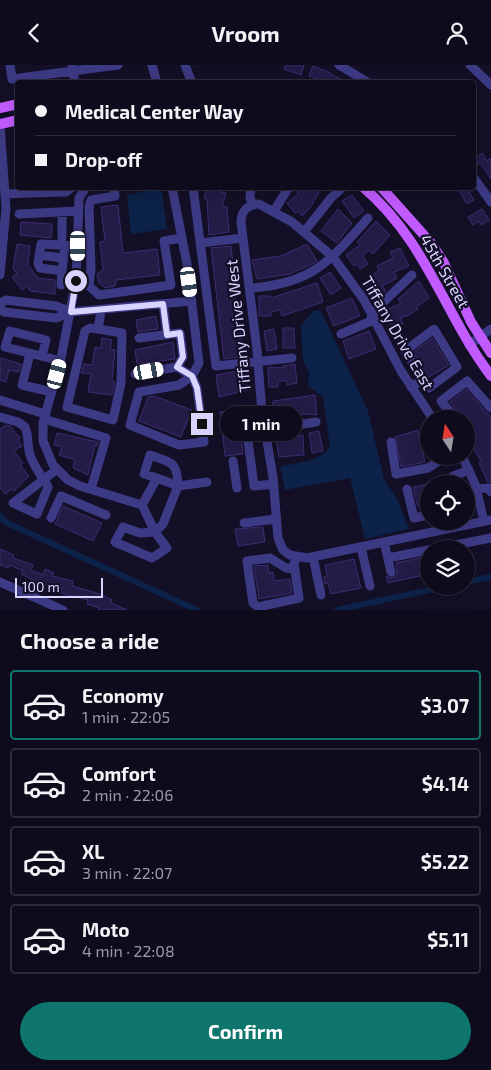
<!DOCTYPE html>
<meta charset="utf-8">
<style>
body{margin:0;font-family:"Exo 2",sans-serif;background:#1c1929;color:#f1f3f6;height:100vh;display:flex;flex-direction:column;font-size:19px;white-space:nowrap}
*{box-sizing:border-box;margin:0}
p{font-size:16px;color:#9b9ba3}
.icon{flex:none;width:28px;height:28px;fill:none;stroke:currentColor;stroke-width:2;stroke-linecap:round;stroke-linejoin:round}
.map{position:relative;height:545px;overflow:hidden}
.sheet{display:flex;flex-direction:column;background:#0e0b1c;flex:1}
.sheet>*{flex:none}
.hud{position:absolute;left:15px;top:15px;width:461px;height:110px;border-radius:5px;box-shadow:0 5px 20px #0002,0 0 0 1px #2e2b3b;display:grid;align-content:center;height:110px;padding:0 20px;background:#0e0b1c}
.needle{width:32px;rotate:348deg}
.buttons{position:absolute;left:420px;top:345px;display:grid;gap:10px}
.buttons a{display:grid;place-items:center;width:55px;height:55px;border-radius:50%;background:#0e0b1c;box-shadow:0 5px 20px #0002,0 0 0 1px #2e2b3b;font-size:25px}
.scale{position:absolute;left:15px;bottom:12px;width:88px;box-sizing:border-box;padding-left:5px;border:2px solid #d9d4ff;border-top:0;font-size:14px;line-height:18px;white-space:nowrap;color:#d9d4ff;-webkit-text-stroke:4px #130f26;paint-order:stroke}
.end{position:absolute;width:22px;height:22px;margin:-11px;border:6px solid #d9d4ff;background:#111;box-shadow:0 0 0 2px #111}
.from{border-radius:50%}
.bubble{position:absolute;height:35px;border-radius:18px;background:#0e0b1c;box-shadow:0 5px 20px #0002,0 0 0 1px #2e2b3b;font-size:16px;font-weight:700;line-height:35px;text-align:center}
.car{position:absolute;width:15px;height:30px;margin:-15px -8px;border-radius:6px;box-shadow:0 0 4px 1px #0007;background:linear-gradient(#fff 24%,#345 0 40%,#fff 0 76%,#345 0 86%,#fff 0)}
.hud b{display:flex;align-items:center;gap:18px;height:48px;font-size:19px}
.hud b+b{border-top:1px solid #2e2b3b}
.hud i{width:12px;height:12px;background:#f1f3f6}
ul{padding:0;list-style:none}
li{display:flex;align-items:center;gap:15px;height:70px;margin:0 10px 8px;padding:0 10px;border:2px solid #2e2b3b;border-radius:5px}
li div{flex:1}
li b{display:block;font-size:19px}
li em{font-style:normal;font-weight:700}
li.active{border-color:#0f766e}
li>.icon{width:45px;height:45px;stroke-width:1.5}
h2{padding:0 20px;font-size:22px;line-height:60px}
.primary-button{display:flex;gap:10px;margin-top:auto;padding:10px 20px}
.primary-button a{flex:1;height:58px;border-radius:30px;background:#0f766e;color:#fff;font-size:20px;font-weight:700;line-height:58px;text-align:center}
header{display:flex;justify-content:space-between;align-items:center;height:65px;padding:0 20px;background:#0e0b1c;font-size:22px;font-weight:700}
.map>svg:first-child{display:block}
.water{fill:#0c2248}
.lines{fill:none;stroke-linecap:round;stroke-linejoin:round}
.canal{stroke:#0c2248;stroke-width:6}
.building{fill:#241b47;stroke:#3b2d73}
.minor{stroke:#3d3a85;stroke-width:9}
.major{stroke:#c25bff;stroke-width:10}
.route{stroke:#d9d4ff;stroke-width:6}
.labels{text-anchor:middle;stroke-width:4.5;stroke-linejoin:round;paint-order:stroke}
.street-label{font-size:16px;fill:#d9d4ff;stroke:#130f26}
</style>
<header><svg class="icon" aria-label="back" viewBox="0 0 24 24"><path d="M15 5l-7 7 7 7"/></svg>Vroom<svg class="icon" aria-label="person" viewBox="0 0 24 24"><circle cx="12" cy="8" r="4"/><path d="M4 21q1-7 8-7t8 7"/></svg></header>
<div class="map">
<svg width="491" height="545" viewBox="0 0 491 545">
<rect width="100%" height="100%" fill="#130f26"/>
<path class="water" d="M157,124L162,128L167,164L131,169L127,130Z
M313,246H321L368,346L384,414L398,436L409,464L365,474L350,413L285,425L280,402C296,398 321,396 330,382L323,332L308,321L309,307L303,297L301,261Z"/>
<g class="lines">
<path class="canal" d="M0,451L5,457L197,545
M466,517L491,512
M337,545L448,521"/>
</g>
<path class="building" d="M286,0H304L301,10L284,4Z
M313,1L328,7L347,18H328L309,11Z
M482,88L487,96L491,93V114L480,98L477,100L474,95Z
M207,122L220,124V127L226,128L222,142H227L229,167L209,170L207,134H204Z
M298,122H312L319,128L309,144L302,151L298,146L295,148L287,138L299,128L296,126Z
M464,122H466L474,135L467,139L459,126Z
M352,130L364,146L354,153L342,136Z
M118,140L123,188L157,184L160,210L116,215L115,221L105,223L99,218L97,209L103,205L100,177L105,176L101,142Z
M338,144L352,158L337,178L321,166Z
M482,144L489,155L481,160L479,156L473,160L468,152Z
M376,156L390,170L373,189L368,185L363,191L368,199L360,204L357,199L354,201L346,190L360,180L357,177Z
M21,157L52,159L51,173L20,170Z
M17,179L30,181L28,200L38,213L55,215V229L30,226L27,221L22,225L12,212L17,208L13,204Z
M307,179L317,196L314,198L290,209L257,214L252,195L281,191Z
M231,181L236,224H234L244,291L224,294L211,183Z
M400,183L409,201L394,207L397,213L382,221L386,226L376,233L364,218L379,205L377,201L393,193L390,187Z
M330,207L341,223L331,230L320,213Z
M419,216L429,233L416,242L418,244L409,250L400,253L403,259L393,264L384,246L401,238L398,234Z
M317,218L323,237L282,251L280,245L271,247V251H259V231H271V233Z
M352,233L360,251L334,261L326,243Z
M156,251L158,264L138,267L136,255Z
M283,263H294L295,283H283Z
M274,264L277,284L267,286L264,266Z
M369,266L376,284L349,294L343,276Z
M102,273L112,275L110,284L115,285L112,316L115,317L112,330L88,327L91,309L81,308L84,299L92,300L95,282L101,283Z
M432,273L449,300L429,312L413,287Z
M173,277L175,294L137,299L135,285Z
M0,293L21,299L19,307L9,305L6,317L0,315Z
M295,299L297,318L287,320V316H278V322H269L268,302L283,303V301Z
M244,305L248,325L219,332L216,310Z
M466,324L491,352V417H488L479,398L481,396L472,381L475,378L466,368L470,362L466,354H463L450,337Z
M315,330L317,350L305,349L273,355V336Z
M154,331L192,345L181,372L139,356L148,332Z
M238,345L243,389L225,391L220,347Z
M6,360L10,361L20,373L18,375L22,381L14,386L23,398L20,400L29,411L14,426L12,424L5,429L0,423V364Z
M418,365L425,397L401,402L395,372Z
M319,366L323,386L312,388L309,368Z
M57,368L98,377L97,381L95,380L88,410L73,403L75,395L59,390L62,382L54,380Z
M303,370L304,390L279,392L276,373Z
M429,419V440L418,442L413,422Z
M63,441L102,458L93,476L55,459Z
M263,462L265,477L238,481L235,464Z
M0,484L14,490L13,493L33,500L31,505L43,510L45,504L54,508L52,511L73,516L72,521L100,529L112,535L111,538L127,545H98L99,543L87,539L88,535L60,528L62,523L49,518L48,521L40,518L21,509L23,506L10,500L8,503L0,500Z
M429,491V509L388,518L386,511L392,513L397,509L396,498Z
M354,494L361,523L331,529L328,518L325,519L324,512L327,511L325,500Z
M268,500L269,508L273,507L274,516L290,514L292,528L259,534L254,501Z"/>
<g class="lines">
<path class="minor" d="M10,0L12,14L118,0
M72,0L75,18
M152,0L157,18
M185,0L192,18
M339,0L369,18
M470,0L491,20
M0,59L6,143L0,210
M474,113L491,137
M86,122L79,133L76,216L61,293L43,358V376L53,400L68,415L80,421L142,440
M114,122L115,131L91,135L89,142L91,203L89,221L99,230L171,220L164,176L182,173
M193,122L216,301L292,293
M251,122L250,133L253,140
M29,128L66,127L72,122
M6,129L29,128V123
M274,146L289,122
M19,149L78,146
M304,167L331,133L343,122
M62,173V147
M200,178L243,173
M65,180L62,206L40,203L38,198L41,179L78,181
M39,190L63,193
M61,220L62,206
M250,223C312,219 329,197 368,153
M0,238L6,235L56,241L71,247
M163,239L167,270
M0,243L4,247L56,253L71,247L192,236
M98,264L122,268L121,318L113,355L67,342L85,266L90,263L98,264L101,246
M341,269L369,257L376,244L412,210
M139,273L180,268L183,292L177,302
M469,280L491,264
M30,289L22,320L52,327
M42,291L46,275L10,266L5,282L61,296
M135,309L177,302L192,311L199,298L187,199L172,122
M192,311L197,323L204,377L179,380L130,360L139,327L179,320Z
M411,322L423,314L429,323L457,302L434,264L405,286L423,314
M0,335L45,349
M244,345L254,421L274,419
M0,352L18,357L25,362C29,370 27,381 30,390C34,402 42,411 48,422L37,449L13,438L56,405
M44,354L106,373L91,424
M433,354L401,306L364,235L333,192L292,157L259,139C248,139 241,146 241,157L257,285L262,347L273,412L278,473L283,485L290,490L307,493L491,455
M456,354L441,336L467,316L491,343
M265,365L316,357
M428,365L429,376
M466,375V378
M391,377L396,409L428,403L442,394
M462,391L475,419L484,456
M233,396L237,423
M157,413L144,409L150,390C172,398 177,396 178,421L207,417
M456,419L453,411L469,405
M407,424L414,453L429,450
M476,424L489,423L491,427
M142,440L157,413L178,421L163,459L155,467L140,468L123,462L115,477L152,493L167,483L155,467L142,440
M51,453L61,431L106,450
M244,458L276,454
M384,477L391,507
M361,482L370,521
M435,484L491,473
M313,492L321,530
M388,493L429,485
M294,499L299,533L258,542L253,538L247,496L270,493L286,503L293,504L296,492
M0,517L63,545"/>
<path class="major" d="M0,43L18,39
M0,59L18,55
M363,122C427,177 443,247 491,311
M381,122L431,178L444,198L471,257L491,288"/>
</g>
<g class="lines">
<path class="route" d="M76,216L71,247L163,239L167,270L180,268L183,292L177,302L192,311L197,323L202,359"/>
</g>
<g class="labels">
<g class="street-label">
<text transform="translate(445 206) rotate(60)" y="6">45th Street</text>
<text transform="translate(238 261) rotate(-96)" y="6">Tiffany Drive West</text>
<text transform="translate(398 268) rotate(60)" y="6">Tiffany Drive East</text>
</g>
</g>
</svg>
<div class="buttons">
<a><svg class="needle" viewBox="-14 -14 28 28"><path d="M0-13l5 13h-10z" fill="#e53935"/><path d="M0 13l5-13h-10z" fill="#9b9ba3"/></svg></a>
<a><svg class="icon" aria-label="locate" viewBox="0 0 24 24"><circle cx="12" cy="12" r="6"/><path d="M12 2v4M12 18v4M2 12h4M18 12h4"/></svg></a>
<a><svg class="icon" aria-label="layers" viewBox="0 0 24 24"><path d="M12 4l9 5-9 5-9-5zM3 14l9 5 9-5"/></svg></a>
</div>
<div class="scale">100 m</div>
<i class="end from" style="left:76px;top:216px"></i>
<i class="end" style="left:202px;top:359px"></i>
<div class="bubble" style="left:220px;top:341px;width:82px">1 min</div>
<i class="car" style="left:78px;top:181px;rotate:180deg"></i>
<i class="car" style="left:189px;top:217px;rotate:173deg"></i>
<i class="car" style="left:149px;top:306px;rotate:80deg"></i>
<i class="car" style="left:57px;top:309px;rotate:15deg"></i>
<div class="hud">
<b><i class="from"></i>Medical Center Way</b>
<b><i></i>Drop-off</b>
</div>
</div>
<section class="sheet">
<h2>Choose a ride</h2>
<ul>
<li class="active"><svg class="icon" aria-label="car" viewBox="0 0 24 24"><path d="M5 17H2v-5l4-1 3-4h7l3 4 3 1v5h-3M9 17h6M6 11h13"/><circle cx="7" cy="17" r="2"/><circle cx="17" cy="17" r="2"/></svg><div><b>Economy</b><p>1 min · 22:05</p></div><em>$3.07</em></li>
<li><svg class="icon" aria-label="car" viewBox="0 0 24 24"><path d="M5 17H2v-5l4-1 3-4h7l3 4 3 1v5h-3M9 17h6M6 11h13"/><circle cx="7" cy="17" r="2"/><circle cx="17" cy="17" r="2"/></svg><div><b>Comfort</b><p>2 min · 22:06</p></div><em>$4.14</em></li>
<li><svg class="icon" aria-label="car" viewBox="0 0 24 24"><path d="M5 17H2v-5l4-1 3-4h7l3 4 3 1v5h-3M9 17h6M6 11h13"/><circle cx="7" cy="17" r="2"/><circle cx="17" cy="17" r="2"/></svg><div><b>XL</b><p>3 min · 22:07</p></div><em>$5.22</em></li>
<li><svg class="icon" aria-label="car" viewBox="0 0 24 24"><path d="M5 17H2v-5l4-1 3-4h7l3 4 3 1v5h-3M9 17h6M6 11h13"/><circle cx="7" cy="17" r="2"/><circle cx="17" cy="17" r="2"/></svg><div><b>Moto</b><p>4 min · 22:08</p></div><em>$5.11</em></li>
</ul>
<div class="primary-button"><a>Confirm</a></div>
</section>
